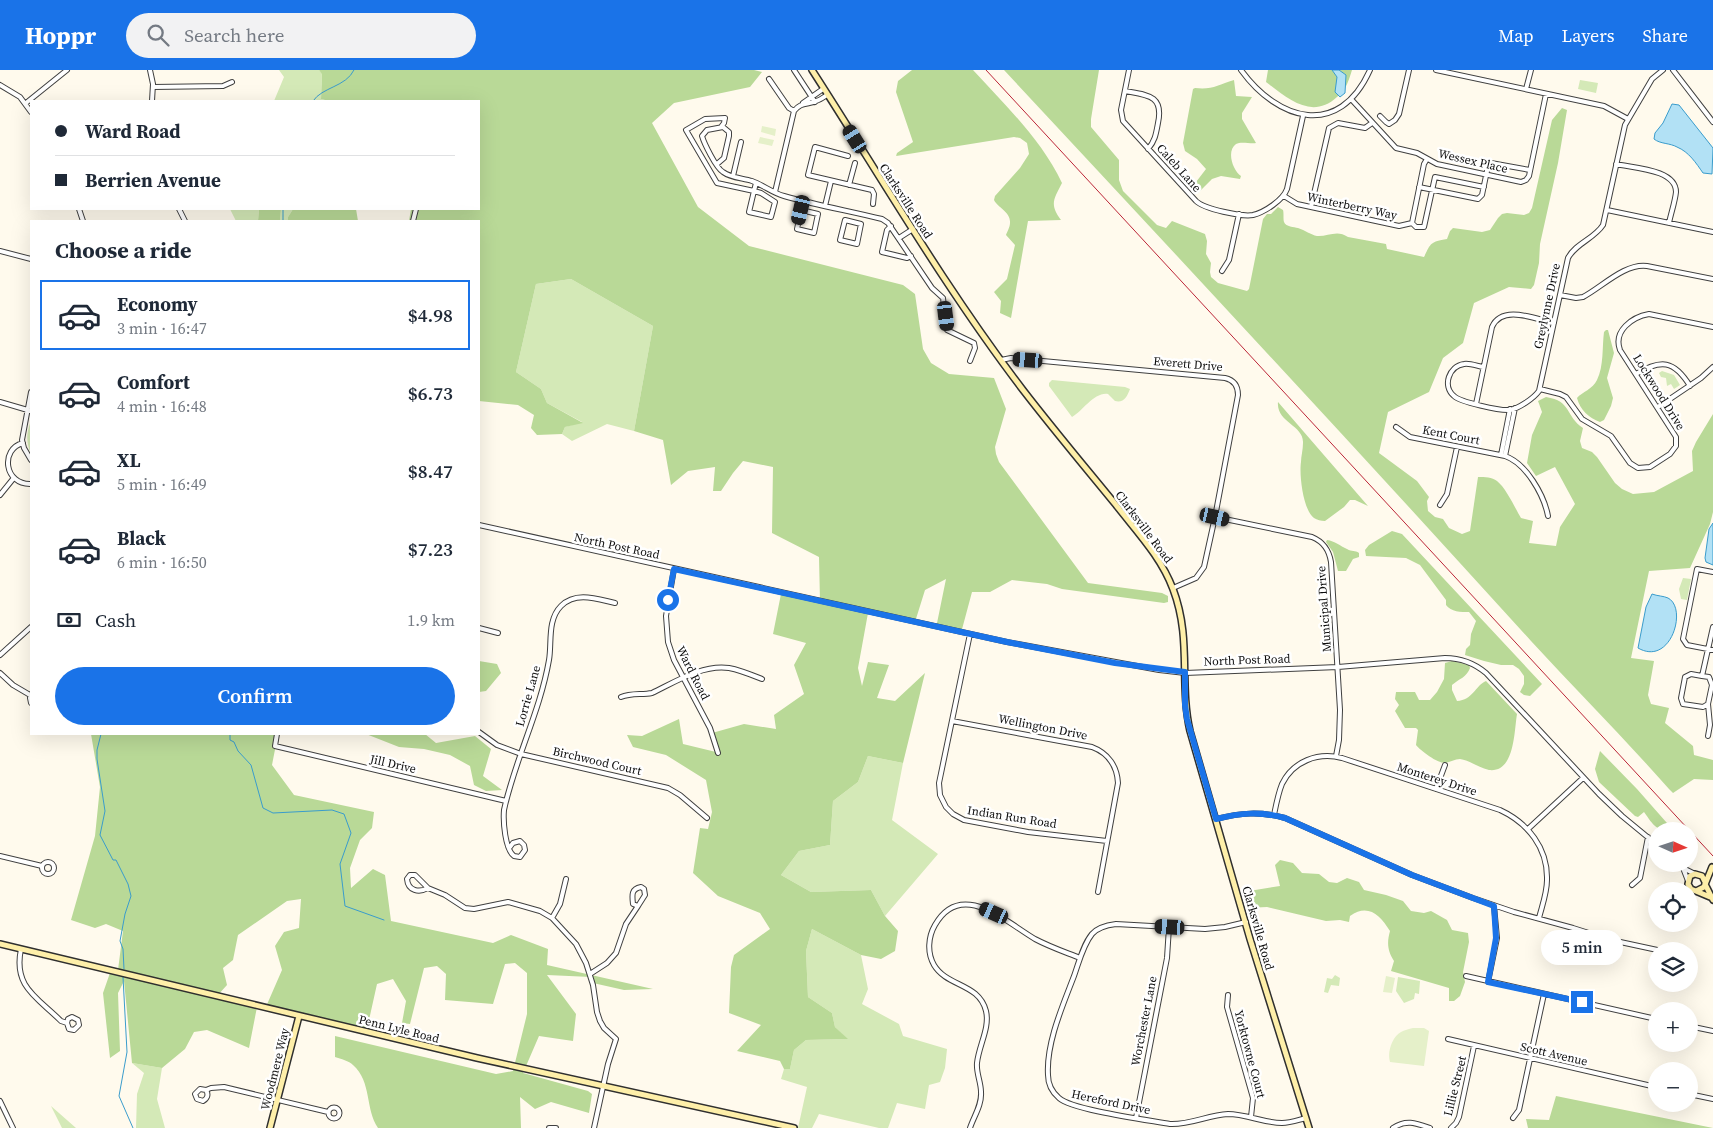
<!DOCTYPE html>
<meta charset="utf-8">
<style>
body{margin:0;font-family:"Source Serif 4",serif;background:#f2f2f3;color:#1f2937;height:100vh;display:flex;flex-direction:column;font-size:19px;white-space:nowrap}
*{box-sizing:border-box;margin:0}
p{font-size:16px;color:#747a83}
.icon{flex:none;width:28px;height:28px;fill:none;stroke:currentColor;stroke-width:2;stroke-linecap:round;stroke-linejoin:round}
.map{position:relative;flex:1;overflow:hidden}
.panel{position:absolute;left:30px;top:150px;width:450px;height:515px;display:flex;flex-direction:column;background:#fff;border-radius:0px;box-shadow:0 5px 20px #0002}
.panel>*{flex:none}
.banner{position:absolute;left:30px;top:30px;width:450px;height:110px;border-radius:0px;box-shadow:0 5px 20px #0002;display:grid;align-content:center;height:110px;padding:0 25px;background:#fff}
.needle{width:32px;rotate:93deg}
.fabs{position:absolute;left:1648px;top:752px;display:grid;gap:10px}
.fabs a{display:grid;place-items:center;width:50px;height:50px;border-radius:50%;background:#fff;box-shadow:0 5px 20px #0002;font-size:25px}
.end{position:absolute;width:22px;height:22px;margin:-11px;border:6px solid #1a73e8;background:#fff;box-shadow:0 0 0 2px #fff}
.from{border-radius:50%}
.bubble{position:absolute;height:35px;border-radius:18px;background:#fff;box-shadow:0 5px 20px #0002;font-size:16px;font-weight:600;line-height:35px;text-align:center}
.car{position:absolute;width:15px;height:30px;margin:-15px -8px;border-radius:6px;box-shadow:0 0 4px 1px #0007;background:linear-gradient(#222 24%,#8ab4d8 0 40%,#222 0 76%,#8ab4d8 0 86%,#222 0)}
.banner b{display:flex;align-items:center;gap:18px;height:48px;font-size:19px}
.banner b+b{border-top:1px solid #e0e1e3}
.banner i{width:12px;height:12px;background:#1f2937}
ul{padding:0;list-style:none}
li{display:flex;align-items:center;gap:15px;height:70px;margin:0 10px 8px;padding:0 15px;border:2px solid transparent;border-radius:0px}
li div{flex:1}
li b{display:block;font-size:19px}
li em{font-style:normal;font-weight:600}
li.active{border-color:#1a73e8}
li>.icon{width:45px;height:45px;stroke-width:1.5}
h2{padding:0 25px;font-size:22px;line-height:60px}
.pay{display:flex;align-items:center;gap:12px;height:55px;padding:0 25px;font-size:19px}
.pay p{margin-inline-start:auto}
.button{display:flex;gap:10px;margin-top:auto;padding:10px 25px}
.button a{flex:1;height:58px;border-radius:30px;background:#1a73e8;color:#fff;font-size:20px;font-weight:600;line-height:58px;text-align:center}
header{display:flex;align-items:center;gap:30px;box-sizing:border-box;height:70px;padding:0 25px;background:#1a73e8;color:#fff}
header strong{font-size:24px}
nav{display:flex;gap:28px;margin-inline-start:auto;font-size:18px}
.search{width:350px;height:45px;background:#f2f2f3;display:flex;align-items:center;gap:12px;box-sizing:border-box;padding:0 18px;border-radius:28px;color:#747a83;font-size:19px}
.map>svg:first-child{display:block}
.green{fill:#d4e9b7}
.forest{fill:#b9d997}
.pitch{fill:#e5f0c9}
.water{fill:#b2e1f5;stroke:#3a9ccc}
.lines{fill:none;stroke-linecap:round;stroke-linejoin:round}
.stream{stroke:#3a9ccc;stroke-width:1}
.street-casing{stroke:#404040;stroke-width:6}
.secondary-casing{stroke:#2f2f2f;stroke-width:8}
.street{stroke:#fff;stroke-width:4}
.secondary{stroke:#feefa9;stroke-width:5}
.rail{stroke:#bc2638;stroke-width:1}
.route{stroke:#1a73e8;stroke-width:6}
.labels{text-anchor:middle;stroke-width:5;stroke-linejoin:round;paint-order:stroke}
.street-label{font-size:12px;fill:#0d0d0d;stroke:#fff}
</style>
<header>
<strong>Hoppr</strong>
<div class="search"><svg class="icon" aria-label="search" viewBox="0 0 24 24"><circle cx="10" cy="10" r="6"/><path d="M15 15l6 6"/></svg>Search here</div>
<nav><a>Map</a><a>Layers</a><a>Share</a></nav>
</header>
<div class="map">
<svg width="1713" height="1058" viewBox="0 0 1713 1058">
<rect width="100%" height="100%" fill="#fffaed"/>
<path class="green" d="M279,0H319L322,3L321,29L329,31H274L284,7Z
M1580,10L1598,13L1596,23L1578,19Z
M230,139H259L258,151H236Z
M281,139H293L288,147V151H280Z
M571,209L653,256L634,361L607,354L572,371L562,364L565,357L582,352L547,333L541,319L516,302L536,214Z
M1662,301L1674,305L1680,315L1674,319L1671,314L1667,316L1666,308L1661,307L1659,303Z
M1052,310L1125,317L1130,319C1127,327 1124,333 1115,331L1108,324C1094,322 1083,341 1072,347L1049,316V313Z
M31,351V384C26,372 26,363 31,351Z
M1683,508L1691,509L1687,530L1681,529L1679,519Z
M868,686L903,693L892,750L938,784L885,846L871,820L811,822L781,805L799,781L830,775L833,731L858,712Z
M812,859L861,885L868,919L862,934L899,954L903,966L947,979L945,998L940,1012L929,1015L925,1039L897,1033L888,1058H879L819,1044L812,1058H798L807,1017L781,1009L784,999H790L794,980L806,970L847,969L835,957L832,943L808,927L806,881Z
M1335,905L1340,908L1339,916L1331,915L1328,923L1324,922L1327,908L1332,909Z
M1398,907L1420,911L1419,924L1415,923L1414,929L1404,933L1396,921Z
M132,993L162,998L157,1029L165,1058H136L137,1024L144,1003Z
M51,1036L76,1058H62Z"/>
<path class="forest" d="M319,0H754L762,2L750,17L674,33L652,53L698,137L749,176L903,215L915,224L923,279L931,293L949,304L994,308L1006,339L995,377L996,384L999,392L1088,513L1162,523L1168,526V532L1164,533L1062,519L1047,514L1012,510L990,522H972L961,563L936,558L946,509L925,520L915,552L868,543L858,598L862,616L868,592L889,595L877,628L895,631L925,603L903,693L868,686L858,712L833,731L830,775L799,781L781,805L811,822L871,820L885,846L898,861L895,881L881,889L861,885L812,859L806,881L808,927L832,943L835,957L848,969L806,970L794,980L790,999H784L780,991L737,981L761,955L729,943L731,897L734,885L770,859L760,843L718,826L693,803L700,758L708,759L712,742L706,710L666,685L633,677L627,665L642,666L679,649L683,674L716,682L712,663L744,654L776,659L774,645L804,624L794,595L806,573L773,564L781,524L820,531L819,487L772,463L773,397L743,391L733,403L721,421H713L715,397L688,401L671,415L663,370L634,361L653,256L571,209L536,214L516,302L541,319L547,333L583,353L565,357L562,364L537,365L531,358L534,345L518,335L479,331V151H409L411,139H479V31H329L321,29L322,4Z
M912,0H973C1005,35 1041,69 1062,113C1054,129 1049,134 1061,150L1028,151L1011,248L1000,243L1001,231L994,222L1007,209L1015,175L1006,165C1007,162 1010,157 1010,153C1011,142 998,138 994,130L995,126L1020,98L1029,84L1027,73L1020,68L1014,67L896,86L897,83L913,72L896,22L898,11Z
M1004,0H1099L1091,49V57L1119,90V110L1123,121L1157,155L1166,158L1172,151L1205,164L1207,171L1206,184L1211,193L1210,202L1211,207L1218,213L1247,221L1249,219L1263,149L1267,144H1271L1278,137L1283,140C1284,143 1283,149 1284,152C1286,157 1294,157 1298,158C1305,160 1311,165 1317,166C1327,167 1337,159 1348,167L1386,174L1387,179L1424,187C1431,173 1430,172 1447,169L1450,161L1453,158L1482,162L1490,160L1498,148L1502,144L1507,143L1524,145L1529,143L1532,138L1552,50L1562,38L1567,40L1558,93L1540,174L1539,193L1534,215L1531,219L1509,217L1474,233L1463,273L1443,288L1429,322L1388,342L1379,383L1417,411L1429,427L1427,431L1428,441L1435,447L1443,449L1449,458L1462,464L1470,461L1478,407C1485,407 1492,407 1497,411C1506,418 1515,438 1521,448L1533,451L1529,473L1556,476L1560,457L1575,434L1555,397L1536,406L1527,393L1532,365L1542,342L1538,331L1546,327C1572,331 1565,346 1583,358L1580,371L1582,378L1592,382L1597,387L1615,413L1622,419L1633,424L1654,422L1693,401L1692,381L1696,372L1713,344V442L1710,454L1690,498L1649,501L1631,588L1654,591L1648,625L1651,634L1669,638L1665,653L1693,676L1694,685L1713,690V710L1694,709L1673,723L1669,719C1624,668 1577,621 1531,571C1357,379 1181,190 1004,0Z
M1268,0H1352C1350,6 1348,13 1345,18C1343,22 1340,24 1337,27C1312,50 1288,29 1266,12Z
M1234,10L1236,26L1252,27L1242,43V49L1256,73C1250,74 1241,71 1236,74C1226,81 1233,101 1241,106L1240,109L1221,106L1212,109L1198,123L1193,118V116L1206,99L1197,89L1185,81L1183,73L1193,19L1195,18C1212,20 1218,15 1234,10Z
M259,139H281L280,151H258Z
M293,139H356L358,151H288V147Z
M1606,260H1608L1614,283L1607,308L1613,328L1611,336L1604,350L1600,352C1589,348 1580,340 1577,328C1582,322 1593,319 1597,310C1604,296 1602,277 1604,262Z
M1278,332L1368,436L1355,430H1350L1344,437L1325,451C1321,451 1317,450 1314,448C1303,440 1299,404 1301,392C1301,386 1303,380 1303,373C1304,355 1276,353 1278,332Z
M1392,461L1402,464L1542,614L1530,626L1524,625L1520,622L1524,614V606L1519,599L1513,595H1501L1484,591L1465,585L1466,579L1470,575L1471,564L1476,551L1469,542C1461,542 1451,542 1446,535V530L1420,495L1406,488L1366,486L1365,480L1369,475Z
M1327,470C1335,471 1340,476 1347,479C1352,482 1355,480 1359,483V487L1353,489L1346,501H1338L1333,482L1326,472Z
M479,591L497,594L501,603L486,621L479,622Z
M1452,591L1469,595L1470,598C1467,607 1459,609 1452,615V620L1457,631C1473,630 1475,616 1486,611L1517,644C1514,661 1515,703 1489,700C1479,698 1469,690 1460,689C1455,689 1450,692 1445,693C1437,693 1421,681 1416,675L1418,660L1416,658H1405L1395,641L1399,635L1395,629L1396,622H1415L1419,630H1430L1437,622L1444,609L1445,593Z
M91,664H278L272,695L294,725L374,742L372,758L360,770L350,798L351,818L373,799L385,805L391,851L493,873L511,865L548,879L547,895L653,919L624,920L593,913L591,907L547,905L576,944L573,971L539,966L523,1003L588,1021L592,1024L589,1043L551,1032L535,1039L520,1027L521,1058H378C365,1039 372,1012 353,995C349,991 341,989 335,987V966L496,1004L513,1001L527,944V903L515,893L505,894L493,934L445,930L446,904L437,896L424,898L410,954L402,953L406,931L393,909L377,914L367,959L265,939L282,900L275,876L284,862L299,858L301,829L287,831L238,865L233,890L223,898L227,915L217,926L257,937L249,978L207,960L194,962L185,979L162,998L132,993L124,911L118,923L120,981L110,988L103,923L111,900H118L123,861L106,854L95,858L71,850L95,766L100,717Z
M366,664H425L436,673L475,666L491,679L483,706L502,720L486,721L474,715L470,696L450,685L424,679L399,677Z
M1600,681L1637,719L1674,761C1656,761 1654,756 1644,742L1638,747L1635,746L1599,712L1595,699Z
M1280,790L1293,793L1302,803L1319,804L1329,812L1337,813L1347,808L1359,812L1364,820L1386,825L1403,831L1411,841L1424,843L1431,841L1447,850L1452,860L1468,863L1469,872L1463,902L1465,912L1460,926L1454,931H1449V918L1391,901L1394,891C1387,880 1387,872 1390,861C1380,845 1368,833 1350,846L1349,852L1340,850L1326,851L1267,837L1247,838L1243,822L1280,816L1275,795Z
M1556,1026L1713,1058H1528L1526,1049L1549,1050Z"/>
<path class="pitch" d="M762,56L776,59L775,66L761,62Z
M760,67L774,70L772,76L758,73Z
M1386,906L1395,908L1392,923L1383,922Z
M1413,958H1424L1429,961L1424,996L1390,992C1387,982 1392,967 1401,962C1404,960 1409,959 1413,958Z"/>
<path class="water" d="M1332,0H1339L1346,5L1345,23L1340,27L1335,22L1337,7Z
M1672,34L1679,35L1713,78L1712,104L1703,103C1696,93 1689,82 1677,77C1670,73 1660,74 1654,69L1655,63L1663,53Z
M1713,453V495L1706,492L1705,488L1709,459Z
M1652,524C1657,526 1664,526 1668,528C1688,538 1671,597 1638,578L1646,537Z"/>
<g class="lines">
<path class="stream" d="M313,31C322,17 346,17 354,0
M283,151V139
M101,664L97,680V689L105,741L100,765L113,790H116L128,814L131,826L125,844L120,871L123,879L124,899
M230,664V670L234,672L238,681L251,695L263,738L273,743L332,740L344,744L351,763L340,794L345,836L384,850
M123,907L127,982L119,1026L133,1058"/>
<defs>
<path id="street" d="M150,0L153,14L152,31
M794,0L815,32
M1129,0L1121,40L1123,51L1196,131C1204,139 1242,147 1253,145C1265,142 1283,130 1287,119L1303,46
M1241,0C1278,51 1339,69 1370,0
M1436,0L1604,36L1628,49
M1673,0L1713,52
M769,9L789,38L794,41
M0,15L20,27L31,42
M153,17L223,16L232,12
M1526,19L1531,0
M1125,21C1147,25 1164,25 1158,53C1156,64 1155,71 1148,79
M1351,29L1396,78L1417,83L1437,94L1521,112L1526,110L1529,106L1546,24
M26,33L67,0
M803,33L823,19
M1380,46L1386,52L1389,54L1395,50L1399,44L1409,0
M721,57L724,53L725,48L705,49L686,60L717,113L754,121L756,113
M848,86L815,77L808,105L872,120L874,124L873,134
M717,94L724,88L729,66V62L723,57L707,60L702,66C704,73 716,98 723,102C731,108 743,108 752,111C763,115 773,123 784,126C816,135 849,141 882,149L888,153L932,218L943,228L947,260L974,273L975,278L970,291
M1616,94C1633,98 1676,99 1676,122C1675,132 1671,143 1669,153
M733,106L741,72
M849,115L855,93
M1419,117L1478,129L1482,125L1488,96L1491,93L1530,100
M754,121L761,123L775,132L771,147L749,142Z
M775,122L794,41C801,32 807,35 816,31C820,30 824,27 827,25
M1284,126L1297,134L1399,156L1412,153L1424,94L1427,89
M825,136L831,111
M1311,137L1329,58L1338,53L1365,58L1372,53
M79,139L83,151
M179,139L185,151
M801,140L818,144L814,163L797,159Z
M1607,140L1713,162
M845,150L861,154L857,174L840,170Z
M413,151L416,139
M1412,153L1416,157H1424L1435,107L1484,117
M891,156L887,160L882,182L907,188L911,186
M899,168L913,159
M0,181L31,189
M1222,201L1229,190L1239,144
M1560,225L1576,228L1583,227C1602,217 1625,193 1647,196L1713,209
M1001,290L1011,288L1225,308C1234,310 1238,316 1238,325L1215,447L1204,497L1196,508L1173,518
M1483,297C1477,296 1470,293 1464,294C1449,296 1442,316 1454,326C1460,332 1500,341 1510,340C1519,338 1533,329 1539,321L1568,188C1576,173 1594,169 1603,155L1625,55L1652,9L1663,0
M1636,304C1661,289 1674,290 1690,316
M1540,319L1560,324L1566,327L1582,349L1611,366L1630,393L1638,398L1650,397L1670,384L1676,376V367L1620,280C1613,261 1632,247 1649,244L1713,257
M31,322L22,370L24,378L31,390
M0,332L31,341
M1476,334L1492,257C1502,234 1535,249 1554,253
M1658,337L1701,308L1713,297
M1396,357L1410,367L1505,386C1526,393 1544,425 1548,446
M23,373C0,379 4,415 31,414
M1501,385L1510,339
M1505,386L1515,338
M0,425L13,409
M1440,435L1447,424L1457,377
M1215,447L1312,467C1324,472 1329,480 1331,492L1340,640L1339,670L1336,686
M479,455L1007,572L1159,600L1185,603L1338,597L1445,588C1461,588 1474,593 1486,603L1599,724L1622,746L1656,774
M674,499L666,546L668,572L674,590L710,658L718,683
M1713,502L1697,499L1683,569L1687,575L1713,580
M479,558L498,563
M970,564L939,713L940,725L946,737L953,744L964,750L1028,762L1107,771
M0,585L31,557
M0,603L13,615L30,625
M1702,606L1691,604L1685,607L1681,628L1683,634L1703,637L1708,634L1712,615L1709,607L1702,606L1713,557
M31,624L30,628L31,633
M621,627C631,623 642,625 652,623C675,612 703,594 729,598C740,600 752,605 762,609
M952,651L1092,677C1108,683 1117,696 1118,713L1098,822
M479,662L497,675L521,684L668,718L680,725L707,748
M277,664L275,676L506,731
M1708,666L1710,655L1708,634
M1436,719L1445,695
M1274,745C1276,735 1278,724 1282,714C1293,691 1318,682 1342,688L1500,740C1528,753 1548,778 1547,810C1547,823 1542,836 1539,848
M1216,749C1240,743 1260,741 1285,748L1412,805L1473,828L1514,842L1573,858L1611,870L1662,881
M1528,759L1583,708
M510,777L513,773L520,771L524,775L525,780L520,787L514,786C505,779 503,752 504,740C515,689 540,642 549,590C552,573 547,550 561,536C576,521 597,529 615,533
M0,786L42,796
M42 798a6 6 0 1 1 12 0a6 6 0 1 1-12 0Z
M1679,794L1683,798L1695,804
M1683,798L1688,811
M1632,815L1640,808L1648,767
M641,817L644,819L645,825L638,836L633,834C632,825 631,819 641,817Z
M428,818L415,805H410L407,809C408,821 419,823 428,818L445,825L465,838L474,839L508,832L540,841L552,848L576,874L586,893L593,915L597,942L600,951L604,958L616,969L608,994L594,1058
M552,848L560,834L566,809
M1246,852L1225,857L1205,859L1116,854C1108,855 1098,857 1092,864C1083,875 1079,892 1074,906C1063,935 1046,973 1048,1005C1048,1014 1052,1022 1059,1028C1072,1040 1148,1050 1170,1054C1190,1055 1208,1045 1228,1044C1246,1044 1264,1053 1282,1053C1290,1053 1298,1050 1306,1048
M21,879C13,917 37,927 61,951L67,953L69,959L74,960L79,955L78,950L72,947L68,949L67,953
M1667,881L1674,878L1679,881
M590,904L607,893L616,883L626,854L638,836
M1466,906L1656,949
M1488,912L1497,868L1494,836
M1228,925L1227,937L1253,1028L1251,1047
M1689,956L1713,961
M1448,969L1656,1017
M206,1020C209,1025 207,1029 203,1031L197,1029L195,1024L200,1019L206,1020L211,1018L224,1017L328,1042
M1689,1024L1713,1029
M0,1031L13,1058
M328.5 1043a5.5 5.5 0 1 1 11 0a5.5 5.5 0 1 1-11 0Z
M1136,1048L1167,888L1169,857
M1513,1048L1519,1040L1544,924
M549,1058H556
M970,1058C974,1046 982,1035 981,1022C981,1012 976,1003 977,993C979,975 990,958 986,941C979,913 947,917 934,895C927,883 928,867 935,855C961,809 1006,852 1035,869C1050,877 1065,882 1080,888
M1393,1058C1406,1049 1416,1053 1430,1058
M1451,1058L1456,1053L1459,1047L1474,976"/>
<path id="secondary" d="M812,0C881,107 945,218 1023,320C1053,359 1085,397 1116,435C1137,462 1161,487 1173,519C1192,569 1179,612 1190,661L1250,869L1309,1058
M1705,812L1702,806L1695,804L1690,806L1688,814L1691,819L1710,827
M1705,814L1713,830
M1696,821L1704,817L1712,797
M0,874L477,988L794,1058
M270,1058L299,946"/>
</defs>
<use href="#street" class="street-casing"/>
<use href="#secondary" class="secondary-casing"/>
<use href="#street" class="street"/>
<use href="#secondary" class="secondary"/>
<path class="rail" d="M986,0L1713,786"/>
</g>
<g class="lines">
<path class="route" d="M668,530L674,499L1007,572L1115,593L1185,602V635L1187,649L1216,749C1240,743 1260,741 1285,748L1412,805L1494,836L1496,868L1488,912L1582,932"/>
</g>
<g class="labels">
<g class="street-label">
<text transform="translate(1473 91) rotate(13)" y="4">Wessex Place</text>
<text transform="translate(1179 98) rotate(48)" y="4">Caleb Lane</text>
<text transform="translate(906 131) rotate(57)" y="4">Clarksville Road</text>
<text transform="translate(1352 136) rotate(12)" y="4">Winterberry Way</text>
<text transform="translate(1547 236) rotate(-78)" y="4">Greylynne Drive</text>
<text transform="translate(1188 294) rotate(5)" y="4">Everett Drive</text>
<text transform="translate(1659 322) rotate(58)" y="4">Lockwood Drive</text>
<text transform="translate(1451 365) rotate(11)" y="4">Kent Court</text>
<text transform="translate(1144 457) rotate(53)" y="4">Clarksville Road</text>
<text transform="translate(617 476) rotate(12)" y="4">North Post Road</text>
<text transform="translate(1324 539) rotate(-94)" y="4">Municipal Drive</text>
<text transform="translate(1247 590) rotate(-2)" y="4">North Post Road</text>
<text transform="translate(693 603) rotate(63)" y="4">Ward Road</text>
<text transform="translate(528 626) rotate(-74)" y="4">Lorrie Lane</text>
<text transform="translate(1043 657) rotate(11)" y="4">Wellington Drive</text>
<text transform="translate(597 691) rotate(13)" y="4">Birchwood Court</text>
<text transform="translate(393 694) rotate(13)" y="4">Jill Drive</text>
<text transform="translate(1437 709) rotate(18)" y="4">Monterey Drive</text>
<text transform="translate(1012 747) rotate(9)" y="4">Indian Run Road</text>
<text transform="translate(1258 858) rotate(74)" y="4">Clarksville Road</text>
<text transform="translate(1144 951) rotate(-79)" y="4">Worchester Lane</text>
<text transform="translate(399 959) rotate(14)" y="4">Penn Lyle Road</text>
<text transform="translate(1250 984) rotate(75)" y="4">Yorktowne Court</text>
<text transform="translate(1554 984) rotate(13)" y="4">Scott Avenue</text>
<text transform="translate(275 999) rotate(-76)" y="4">Woodmere Way</text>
<text transform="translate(1455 1016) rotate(-76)" y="4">Lillie Street</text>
<text transform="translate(1111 1032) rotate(12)" y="4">Hereford Drive</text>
</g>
</g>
</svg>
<div class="fabs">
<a><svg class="needle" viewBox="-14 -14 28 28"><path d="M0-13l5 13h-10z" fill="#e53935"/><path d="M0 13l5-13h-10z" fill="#747a83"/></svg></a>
<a><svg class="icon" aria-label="locate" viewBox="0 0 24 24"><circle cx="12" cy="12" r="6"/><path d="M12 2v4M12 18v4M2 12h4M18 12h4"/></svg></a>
<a><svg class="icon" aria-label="layers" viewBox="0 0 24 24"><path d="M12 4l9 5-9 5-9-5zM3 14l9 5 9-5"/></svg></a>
<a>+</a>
<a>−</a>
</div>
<i class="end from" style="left:668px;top:530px"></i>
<i class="end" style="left:1582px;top:932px"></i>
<div class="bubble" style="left:1541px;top:860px;width:82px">5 min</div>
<i class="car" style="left:855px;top:69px;rotate:328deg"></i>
<i class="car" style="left:801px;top:140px;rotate:193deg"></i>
<i class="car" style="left:946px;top:246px;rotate:173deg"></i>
<i class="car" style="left:1028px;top:290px;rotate:274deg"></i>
<i class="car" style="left:1215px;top:447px;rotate:103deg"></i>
<i class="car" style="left:994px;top:843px;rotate:294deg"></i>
<i class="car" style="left:1170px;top:857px;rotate:273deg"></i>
<div class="banner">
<b><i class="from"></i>Ward Road</b>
<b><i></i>Berrien Avenue</b>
</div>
<section class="panel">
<h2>Choose a ride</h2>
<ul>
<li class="active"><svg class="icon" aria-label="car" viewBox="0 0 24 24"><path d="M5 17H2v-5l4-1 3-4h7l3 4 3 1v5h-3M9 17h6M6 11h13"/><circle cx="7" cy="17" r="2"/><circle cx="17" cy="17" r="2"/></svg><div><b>Economy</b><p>3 min · 16:47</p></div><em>$4.98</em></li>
<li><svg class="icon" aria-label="car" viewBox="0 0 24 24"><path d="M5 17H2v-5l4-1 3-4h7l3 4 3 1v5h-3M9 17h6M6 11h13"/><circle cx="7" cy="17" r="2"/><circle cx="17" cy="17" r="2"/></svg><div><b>Comfort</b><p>4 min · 16:48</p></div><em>$6.73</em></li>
<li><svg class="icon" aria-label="car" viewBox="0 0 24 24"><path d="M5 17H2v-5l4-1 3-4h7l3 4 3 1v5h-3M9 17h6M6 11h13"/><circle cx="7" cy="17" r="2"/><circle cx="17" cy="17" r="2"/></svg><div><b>XL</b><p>5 min · 16:49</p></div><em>$8.47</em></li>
<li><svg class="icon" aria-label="car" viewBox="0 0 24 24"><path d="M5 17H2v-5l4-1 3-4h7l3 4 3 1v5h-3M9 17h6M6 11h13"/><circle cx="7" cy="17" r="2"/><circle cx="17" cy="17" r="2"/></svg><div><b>Black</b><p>6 min · 16:50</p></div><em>$7.23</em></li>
</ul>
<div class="pay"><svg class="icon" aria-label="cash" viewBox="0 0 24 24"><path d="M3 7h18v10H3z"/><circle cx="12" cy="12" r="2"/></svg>Cash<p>1.9 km</p></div>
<div class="button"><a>Confirm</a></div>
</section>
</div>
